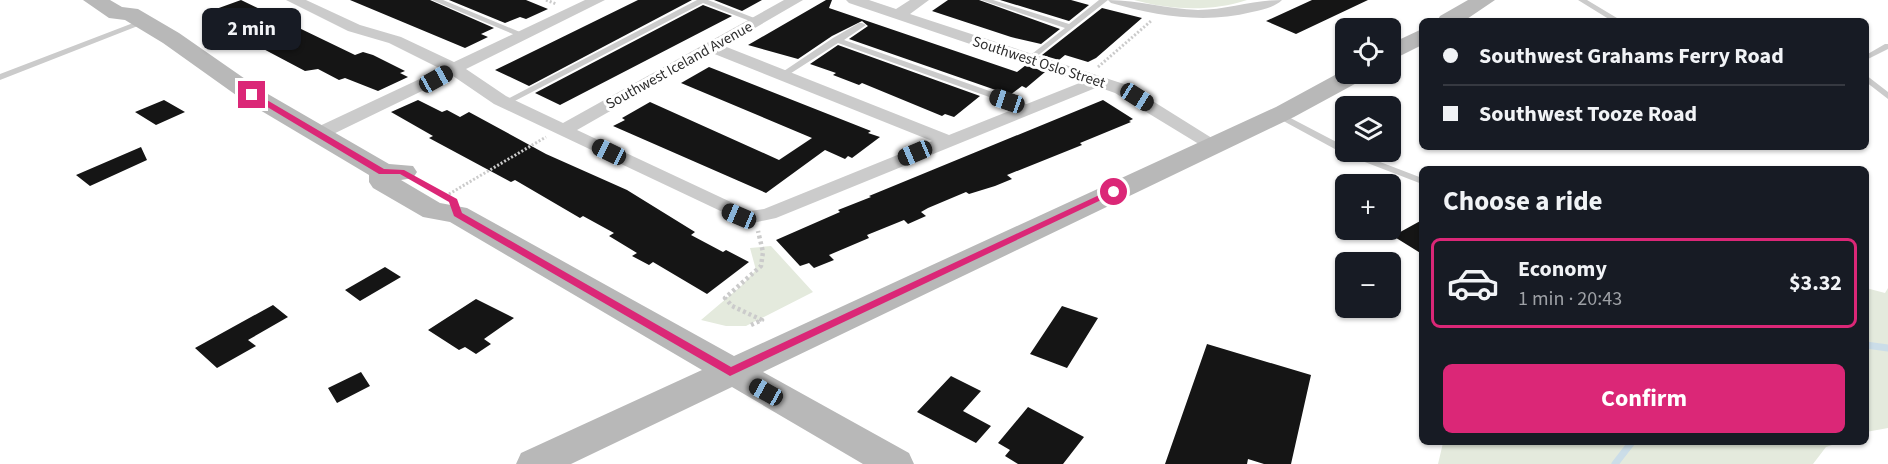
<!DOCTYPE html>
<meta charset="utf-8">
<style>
body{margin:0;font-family:"Source Sans 3",sans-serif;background:#242831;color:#f1f3f6;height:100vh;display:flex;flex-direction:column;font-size:22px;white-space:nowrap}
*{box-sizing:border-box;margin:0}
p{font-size:20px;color:#9ea1a6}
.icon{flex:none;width:33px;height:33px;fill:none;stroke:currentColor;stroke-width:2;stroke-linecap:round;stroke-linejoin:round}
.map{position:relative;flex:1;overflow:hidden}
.panel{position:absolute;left:1419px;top:166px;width:450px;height:279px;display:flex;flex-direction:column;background:#171b24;border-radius:9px;box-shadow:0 2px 4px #0004}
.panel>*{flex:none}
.banner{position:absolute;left:1419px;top:18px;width:450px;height:132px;border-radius:9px;box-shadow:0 2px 4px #0004;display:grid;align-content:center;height:132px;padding:0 24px;background:#171b24}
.controls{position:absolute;left:1335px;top:18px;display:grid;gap:12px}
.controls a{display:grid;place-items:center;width:66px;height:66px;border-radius:9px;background:#171b24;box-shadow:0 2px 4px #0004;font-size:30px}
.end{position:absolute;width:27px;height:27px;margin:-14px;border:8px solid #db2777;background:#fff;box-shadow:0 0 0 3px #fff}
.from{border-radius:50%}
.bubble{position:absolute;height:42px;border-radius:9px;background:#171b24;box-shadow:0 2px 4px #0004;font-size:20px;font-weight:700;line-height:42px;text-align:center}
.car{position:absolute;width:18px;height:36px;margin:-18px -9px;border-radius:8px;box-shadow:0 0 4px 2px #0007;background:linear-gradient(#222 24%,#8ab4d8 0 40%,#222 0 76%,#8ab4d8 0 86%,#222 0)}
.banner b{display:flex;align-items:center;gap:21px;height:57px;font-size:22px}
.banner b+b{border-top:2px solid #363941}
.banner i{width:15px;height:15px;background:#f1f3f6}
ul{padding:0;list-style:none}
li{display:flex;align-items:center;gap:18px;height:90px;margin:0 12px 9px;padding:0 12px;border:3px solid transparent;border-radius:9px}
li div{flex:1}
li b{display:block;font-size:22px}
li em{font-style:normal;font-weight:700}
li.selected{border-color:#db2777}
li>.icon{width:54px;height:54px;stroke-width:1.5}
h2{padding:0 24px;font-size:27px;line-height:72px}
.action{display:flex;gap:12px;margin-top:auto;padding:12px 24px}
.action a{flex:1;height:69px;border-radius:9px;background:#db2777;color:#fff;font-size:24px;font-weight:700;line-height:69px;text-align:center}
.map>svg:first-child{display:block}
.green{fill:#e4eadd}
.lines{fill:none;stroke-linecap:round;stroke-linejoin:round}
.stream{stroke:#cbdde8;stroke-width:7}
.building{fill:#151515}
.path-far1{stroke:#cbcbcb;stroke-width:3;stroke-dasharray:2 2;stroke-linecap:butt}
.path{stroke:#cbcbcb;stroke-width:4.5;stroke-dasharray:3 3;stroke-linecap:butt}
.lane{fill:#cbcbcb;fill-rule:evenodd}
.street{fill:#cbcbcb;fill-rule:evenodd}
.secondary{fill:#b8b8b8;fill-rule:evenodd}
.route{fill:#db2777}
.labels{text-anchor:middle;stroke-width:6;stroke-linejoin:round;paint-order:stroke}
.far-street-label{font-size:15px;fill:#2e2e2e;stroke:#fff}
</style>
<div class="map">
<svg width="1888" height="464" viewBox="0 0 1888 464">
<rect width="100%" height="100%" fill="#fff"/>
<path class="green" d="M1134,0H1247C1211,12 1170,10 1134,0Z
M771,246L813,292L746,326H726L701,320L741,286L756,270L750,248Z
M1866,288L1885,293L1888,288V428L1866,432Z
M1443,443V442L1838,443L1826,447L1813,464H1438Z"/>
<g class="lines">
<path class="stream" d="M1866,345L1888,348
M1615,464L1632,442"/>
</g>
<path class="building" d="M241,0L355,55L363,52L373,55L405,71L400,73L408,77L378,91L345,78L339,80L318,69L305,71L220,26L226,23L205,13Z
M350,0H430L494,28L481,34L488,37L465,48Z
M449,0H526L548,9L526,19L520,17L505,23Z
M638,0H692L529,86L495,70Z
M714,0H762L742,11Z
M826,0H832L829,8L1017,72L1026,65L1045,72L1026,88L1022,86L1010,95L849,39L868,26L862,21L832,36L798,59L748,45Z
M948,0H979L1060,29L1041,44L1011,37L932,11Z
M1000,0H1071L1089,5L1069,21Z
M1312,0H1368L1296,34L1266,21Z
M703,5L732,16L560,105L535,93Z
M1102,8L1142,18L1096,58L1088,62L1065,55L1059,60L1042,55Z
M838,45L980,96L954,117L945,114L942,116L862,83L859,85L833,75L836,73L810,64Z
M709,67L871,131L868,133L880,137L852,158L848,156L845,159L825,150L766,193L613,126L625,120L622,118L650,102L779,160L812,138L681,83Z
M164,100L185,112L156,125L135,112Z
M418,100L442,112L447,110L460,117L469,112L546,154L627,190L695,232L691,235L723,252L726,250L749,262L707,294L653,262L649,265L632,256L637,253L609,236L614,233L583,216L580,218L515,180L511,182L429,138L433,136L391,112Z
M1103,100L1133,119L1129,121L1131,122L1080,143L1082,145L1007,175L1012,179L995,186L969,194L966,192L928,208L921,212L926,216L908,224L904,220L867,235L869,238L829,255L834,260L814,268L809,263L800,266L776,240L840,212L838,210L871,197L869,196Z
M141,147L147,160L90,186L76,175Z
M1422,220V254L1393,236Z
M385,267L401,277L360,301L345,290Z
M476,299L514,318L484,339L491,344L476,354L465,347L459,350L428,330Z
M273,305L288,317L248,340L256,346L217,368L195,348Z
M1062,306L1098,318L1067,368L1030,354Z
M1207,344L1311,375L1291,464H1264L1248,459L1247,464H1165Z
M361,372L370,386L337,403L328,388Z
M951,376L981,391L963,411L991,426L976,443L917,412Z
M1028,407L1084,437L1063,464H1018L1005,456L1010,450L998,443Z"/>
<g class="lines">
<path class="path-far1" d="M546,0L556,4
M1098,67L1151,21
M449,194L546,137"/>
<path class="path" d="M751,325L762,320L732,306L725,298L761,266L763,252L758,231"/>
<path class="lane" d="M432,0H443L527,35L526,37H520Z
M697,0H708L762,21L761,23H755L703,3L509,104H503L502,102Z
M981,0H993L1069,24L1099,0H1108L1031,61L1027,59L1028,57L1065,28Z
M1578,0H1587L1622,21H1612Z
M141,20H147L148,22L0,80V74Z
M859,23H862L866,25L844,40L1032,106L1033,108L1029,111L1026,110L838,43L785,77L782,78L778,75L833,38Z
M1885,44H1888V49L1866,60V55Z
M1866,75L1888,92V99L1866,82Z
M1279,112L1346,147V152H1354L1422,178V184L1344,154L1276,117L1274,115Z"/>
<path class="street" d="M286,0H306L360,25L401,37L454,62L585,0H605L466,69L506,96L563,123L784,0H803L724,46L949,135L1082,82L849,3L846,0H869L896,9L910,0H929L910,14L1127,85L1223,145L1221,149H1207L1115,93L1098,87L776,218L748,224L494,104L453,76L325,138H311L309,134L311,130L441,69L389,43L348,31ZM712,53L932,141L764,209L750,211L577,130Z
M1108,0C1139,0 1167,9 1198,10C1227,10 1253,0 1282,0C1275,7 1262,10 1252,12C1204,24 1158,16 1111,3Z"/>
<path class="secondary" d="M83,0H110L122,7L138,9L179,33L261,90L389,164L413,166L417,172L413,178L401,180L440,203L467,208L734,356L1276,107L1346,69V74H1367L1364,79L1294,117L763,372L909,453L914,464H863L732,387L571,464H516L521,453L702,370L450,222L423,217L373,188L369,182V175L243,100L163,43L125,20L109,18Z
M1468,0H1495L1464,21H1437L1440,16Z
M1422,29V45L1390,61V44Z"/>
</g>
<path class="route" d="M249,93H255L384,169L404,170L457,199L462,213L731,367L1110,190L1118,192L730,376L454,216L449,202L400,174H379L249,96Z"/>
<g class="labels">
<g class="far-street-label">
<text transform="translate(1039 62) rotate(18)" y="5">Southwest Oslo Street</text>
<text transform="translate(679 65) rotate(-29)" y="5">Southwest Iceland Avenue</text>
</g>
</g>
</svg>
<div class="controls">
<a><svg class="icon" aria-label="locate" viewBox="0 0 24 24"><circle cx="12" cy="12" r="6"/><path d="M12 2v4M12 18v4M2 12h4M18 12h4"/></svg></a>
<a><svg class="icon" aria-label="layers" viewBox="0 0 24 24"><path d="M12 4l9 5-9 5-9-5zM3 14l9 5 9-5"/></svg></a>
<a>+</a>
<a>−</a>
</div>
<i class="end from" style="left:1114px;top:192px"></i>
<i class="end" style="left:252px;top:95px"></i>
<div class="bubble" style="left:202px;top:8px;width:99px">2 min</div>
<i class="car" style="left:436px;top:79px;rotate:61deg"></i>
<i class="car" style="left:1137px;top:97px;rotate:122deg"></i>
<i class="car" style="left:1007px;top:101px;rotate:289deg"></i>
<i class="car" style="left:609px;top:152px;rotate:296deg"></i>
<i class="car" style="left:915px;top:153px;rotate:247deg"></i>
<i class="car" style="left:739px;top:216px;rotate:293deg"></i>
<i class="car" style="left:766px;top:392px;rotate:299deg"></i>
<div class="banner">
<b><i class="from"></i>Southwest Grahams Ferry Road</b>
<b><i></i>Southwest Tooze Road</b>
</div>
<section class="panel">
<h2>Choose a ride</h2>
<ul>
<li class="selected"><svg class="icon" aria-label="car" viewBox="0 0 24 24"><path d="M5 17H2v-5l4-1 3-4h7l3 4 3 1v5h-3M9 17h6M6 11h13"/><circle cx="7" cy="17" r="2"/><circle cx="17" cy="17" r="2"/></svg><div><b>Economy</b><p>1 min · 20:43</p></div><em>$3.32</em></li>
</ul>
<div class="action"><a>Confirm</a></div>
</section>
</div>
